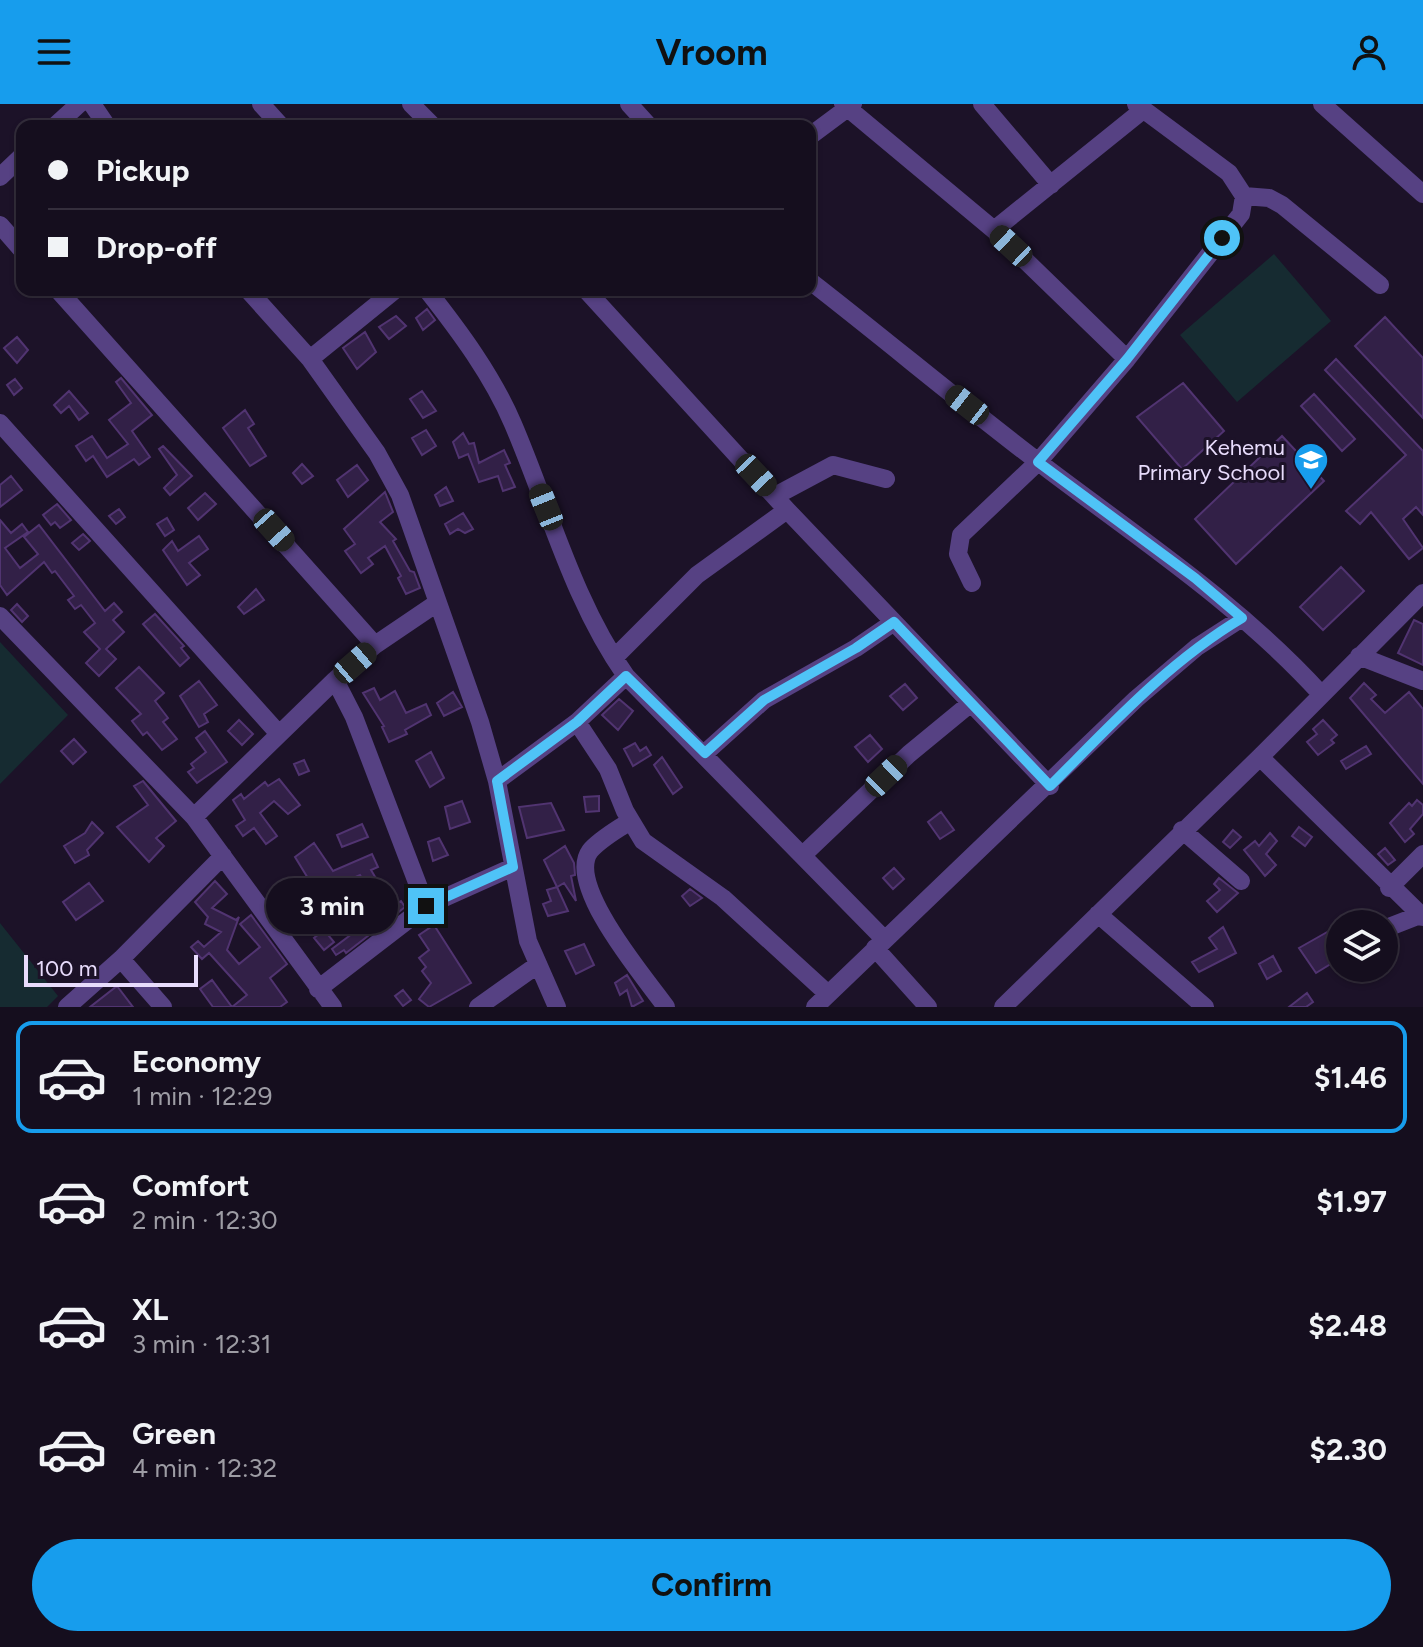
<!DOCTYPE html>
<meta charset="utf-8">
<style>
body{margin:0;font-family:Figtree,sans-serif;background:#221c2b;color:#f1f3f6;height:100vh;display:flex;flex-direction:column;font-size:30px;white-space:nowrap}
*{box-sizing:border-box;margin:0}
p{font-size:26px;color:#9d9ca4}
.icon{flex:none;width:44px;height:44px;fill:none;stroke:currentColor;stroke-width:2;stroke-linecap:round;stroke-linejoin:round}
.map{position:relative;height:903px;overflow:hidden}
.sheet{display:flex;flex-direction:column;background:#150e1e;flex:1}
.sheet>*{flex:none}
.hud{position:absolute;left:16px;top:16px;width:800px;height:176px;border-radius:16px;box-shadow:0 2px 6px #0004,0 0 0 2px #342e3c;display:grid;align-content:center;height:176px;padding:0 32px;background:#150e1e}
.tools{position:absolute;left:1326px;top:806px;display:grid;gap:16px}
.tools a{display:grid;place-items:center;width:72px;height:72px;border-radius:50%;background:#150e1e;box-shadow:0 2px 6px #0004,0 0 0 2px #342e3c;font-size:40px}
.scale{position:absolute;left:24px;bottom:20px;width:174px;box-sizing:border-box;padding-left:8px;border:4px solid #e8dcfc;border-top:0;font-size:22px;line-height:28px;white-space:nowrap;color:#e8dcfc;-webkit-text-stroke:6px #1c1228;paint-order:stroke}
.end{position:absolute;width:36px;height:36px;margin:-18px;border:10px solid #4fc3f7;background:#111;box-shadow:0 0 0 4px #111}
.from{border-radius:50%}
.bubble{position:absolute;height:56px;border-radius:28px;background:#150e1e;box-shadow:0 2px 6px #0004,0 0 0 2px #342e3c;font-size:26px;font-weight:700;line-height:56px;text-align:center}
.car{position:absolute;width:24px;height:48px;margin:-24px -12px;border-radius:10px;box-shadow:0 0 6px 2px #0007;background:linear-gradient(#222 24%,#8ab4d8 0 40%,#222 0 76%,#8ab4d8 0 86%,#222 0)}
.hud b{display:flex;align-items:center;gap:28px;height:76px;font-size:30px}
.hud b+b{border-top:2px solid #342e3c}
.hud i{width:20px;height:20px;background:#f1f3f6}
ul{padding:14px 0 0;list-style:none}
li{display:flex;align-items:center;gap:24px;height:112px;margin:0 16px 12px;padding:0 16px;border:4px solid transparent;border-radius:16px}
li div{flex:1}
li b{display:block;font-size:30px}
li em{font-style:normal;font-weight:700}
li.active{border-color:#179ded}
li>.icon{width:72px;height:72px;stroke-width:1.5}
.cta{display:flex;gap:16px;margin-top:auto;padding:16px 32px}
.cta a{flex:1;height:92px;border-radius:48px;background:#179ded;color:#111;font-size:32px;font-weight:700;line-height:92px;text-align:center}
header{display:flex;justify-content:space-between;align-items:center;height:104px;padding:0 32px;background:#179ded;color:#111;font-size:36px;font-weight:700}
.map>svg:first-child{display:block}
.green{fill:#162b31}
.building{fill:#322047;stroke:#513471;stroke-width:2}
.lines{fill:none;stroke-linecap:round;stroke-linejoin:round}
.minor{stroke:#564183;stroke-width:18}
.route{stroke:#4fc3f7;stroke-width:10}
.labels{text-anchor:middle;stroke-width:6;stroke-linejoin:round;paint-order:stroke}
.poi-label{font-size:22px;fill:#e8dcfc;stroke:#1c1228;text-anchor:end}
</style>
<header><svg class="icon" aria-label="menu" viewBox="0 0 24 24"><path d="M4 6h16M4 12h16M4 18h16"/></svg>Vroom<svg class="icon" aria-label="person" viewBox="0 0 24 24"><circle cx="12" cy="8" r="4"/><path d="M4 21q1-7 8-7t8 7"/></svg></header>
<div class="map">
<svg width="1423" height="903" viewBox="0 0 1423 903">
<rect width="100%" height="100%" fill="#1c1228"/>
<path class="green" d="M1274,150L1331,217L1237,298L1180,231Z
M0,538L68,611L0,680Z
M0,819L58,892L47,903H0Z"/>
<path class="building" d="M427,205L435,216L423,226L416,214Z
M396,212L406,222L389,235L379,223Z
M1385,213L1423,254V314L1355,242Z
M365,228L376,248L357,265L343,244Z
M17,233L28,246L17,259L4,244Z
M1336,255L1423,347V411L1416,403L1403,415L1423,444L1409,455L1371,408L1360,420L1346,407L1406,351L1325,266Z
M121,274L152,311L132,327L150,353L139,361L134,355L107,373L93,352L86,357L76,342L92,332L107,354L128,340L109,316L131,299L116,278Z
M15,275L22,284L14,291L7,281Z
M1183,279L1224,327L1182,365L1137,313Z
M69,287L88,309L79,316L69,302L61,309L54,301Z
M422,287L436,307L423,314L410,295Z
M1314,290L1355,335L1342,347L1301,302Z
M245,306L254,320L248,324L266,352L250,362L223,324Z
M426,326L436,342L422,351L412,334Z
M463,329L469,340L474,339L479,359L504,346L510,359L505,361L515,383L503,387L498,372L479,378L468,350L459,354L453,338Z
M1282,332L1324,377L1236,460L1195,415Z
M163,342L192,372L170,391L164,384L177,371L159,345Z
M302,360L313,372L302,380L293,369Z
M357,361L368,376L348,393L337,376Z
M11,372L22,386L0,403V381Z
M446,383L453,397L440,402L435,391Z
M385,388L393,408L380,418L396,435L393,437L410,467L414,468L420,484L406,490L398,474L401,472L385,442L368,454L373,460L361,469L345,447L355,440L344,425Z
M205,389L216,400L198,416L188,404Z
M57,400L71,416L60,424L55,418L51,421L43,411Z
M119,405L125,413L116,420L109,412Z
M463,409L473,425L465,429L458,425L450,430L445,420Z
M167,414L174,426L165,432L157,420Z
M0,416L11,429L22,420L28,428L5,444L20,464L38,450L24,433L39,421L105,507L114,499L122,508L113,516L124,528L106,545L116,555L99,572L86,559L100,545L84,528L95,519L81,501L75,505L68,496L74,492L55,467L52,469L44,458L7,491L0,481Z
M83,430L90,437L79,446L72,439Z
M199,432L208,445L189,459L200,471L187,481L163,446L172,437L178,447Z
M1341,463L1364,487L1323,526L1300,503Z
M256,485L264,496L244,510L238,503Z
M17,500L28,512L22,518L11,506Z
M155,510L184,542L181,544L189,554L180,562L143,520Z
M1414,516L1423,520V561L1398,549Z
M139,563L164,589L155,597L168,614L163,618L177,635L162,646L147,628L143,631L132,617L141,610L116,584Z
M199,577L217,601L204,610L208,618L199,623L180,592Z
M1364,579L1376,591L1371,595L1385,609L1409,588L1423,605V680L1350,594Z
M905,580L917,594L903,606L890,592Z
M374,584L380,596L395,587L406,609L426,600L431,611L405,626L407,630L389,638L382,623L384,622L363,589Z
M453,588L462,603L444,612L437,599Z
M619,595L633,607L618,626L602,611Z
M239,616L253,630L242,641L228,627Z
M1323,616L1337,631L1331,636L1334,639L1318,651L1307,638L1317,630L1313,625Z
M205,627L227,658L197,679L188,668L194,664L191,660L206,648L196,634Z
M870,631L882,645L868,658L855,643Z
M74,635L86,648L73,660L61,647Z
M635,639L640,647L646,643L651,651L633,662L624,645Z
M1366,642L1371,650L1346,665L1341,657Z
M431,648L444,674L430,683L416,657Z
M662,653L682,683L673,690L654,661Z
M304,656L309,667L299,671L294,660Z
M279,675L300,701L288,710L274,697L260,709L277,732L266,740L254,724L243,732L236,722L245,716L233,696L241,690L244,695L265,678L268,682Z
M143,677L176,717L156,734L164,742L149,758L117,723L148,701L134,682Z
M599,692V707L586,708L584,693Z
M1417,696L1423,701V710L1410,725L1414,730L1405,738L1390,719L1409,699L1412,702Z
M462,697L470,718L450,725L445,703Z
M551,699L564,726L527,734L519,703Z
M941,708L954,726L940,735L928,718Z
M92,718L103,729L87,746L89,751L75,759L64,742L85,729Z
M362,720L368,733L342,743L337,731Z
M1299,723L1312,733L1305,742L1292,732Z
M1233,726L1241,733L1230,744L1223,738Z
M1270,729L1277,737L1266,750L1276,761L1265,772L1244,746L1255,737L1259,742Z
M439,734L448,751L433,757L428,738Z
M314,739L333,767L372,750L378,763L371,766L383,786L387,805L401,797L405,803L346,849L344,846L336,851L332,845L361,823L347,803L370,788L360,771L339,780L344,788L325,802L295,753Z
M565,742L574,759L575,771L571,772L576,797L564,779L557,783L544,756Z
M1385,744L1395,756L1388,761L1378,750Z
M894,764L904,775L893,785L883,774Z
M1219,774L1238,789L1217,808L1207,797L1220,786L1214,780Z
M215,777L227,790L212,804L236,816L239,813L227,846L239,860L260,843L240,820L251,811L287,860L270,874L287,898L280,903H213L200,885L212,876L232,903L247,891L209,849L202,855L191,843L198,837L204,843L221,828L205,820L208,813L195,798Z
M89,779L103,797L76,816L63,798Z
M557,783L568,807L548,812L543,800L551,797L547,786Z
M690,785L702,794L690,802L682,792Z
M434,821L471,879L429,903L419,895L431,879L422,867L426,863L419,854L429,846L419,831Z
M1223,823L1236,849L1199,868L1192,858L1217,845L1209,834Z
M324,826L334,838L324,846L314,834Z
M1329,827L1340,847V871L1334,858L1316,869L1299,844Z
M584,840L594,861L576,870L565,847Z
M1273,852L1281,867L1267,875L1259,860Z
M627,871L643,897L632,903L627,886L620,891L615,879Z
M117,882L133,903H90Z
M403,886L411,896L403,902L395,892Z
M1307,889L1313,898L1306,903H1289Z"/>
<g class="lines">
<path class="minor" d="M92,0L107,22
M261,0L281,22
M411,0L433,22
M629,0L649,22
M843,0L994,126L1127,255
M982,0L1051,81
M1322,0L1423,90
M55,22L79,0
M810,32L853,0
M0,73L22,52
M1244,92L1269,94L1282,101L1380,181
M0,121L22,146
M994,126L1143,6
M810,177C890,239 968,305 1049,366C1143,437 1242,503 1321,590
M58,186L375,541
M248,186L310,255L377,349L400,391L480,618L497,677L528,837L557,903
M427,186C460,228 492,271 513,320C549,404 573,497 626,572L884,835
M586,186L787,406L1050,682
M310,255L395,186
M0,319L279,630
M775,392L833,361L886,375
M972,479L958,450L961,431L1038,358L1127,255L1241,110L1244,92L1229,69L1136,0
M0,512L194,713L333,903
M1359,552L1423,577
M614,554L697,471L787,406
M335,576L354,613L426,802
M577,618L608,665L625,707L643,737L723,794L828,890
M705,649L764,596L856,544L894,518
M1260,653L1423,813
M497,677L577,618L626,572
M194,713L335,576L375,541L437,499
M630,717C617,726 600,735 590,747C565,781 647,876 666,903
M1182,726L1241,777
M804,750L909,650L971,599
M1389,784L1423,750
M1098,810L1205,903
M1384,825L1420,811
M875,844L928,903
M121,855L163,903
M318,885L426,802L513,763
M67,903L121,855L223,752
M478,903L536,862
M815,903L1136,595L1197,543L1242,514
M1003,903L1260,653L1423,489"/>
</g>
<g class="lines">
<path class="route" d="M426,802L513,763L497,677L577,618L626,572L705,649L764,596L856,544L894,518L1050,682C1110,622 1168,558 1242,514L1195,474L1038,358L1127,255L1222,134"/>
</g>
<defs>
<symbol id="school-pin" viewBox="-11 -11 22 30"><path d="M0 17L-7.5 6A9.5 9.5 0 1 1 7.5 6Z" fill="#179ded" stroke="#1c1228"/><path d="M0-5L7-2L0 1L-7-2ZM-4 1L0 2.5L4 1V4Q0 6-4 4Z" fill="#fff"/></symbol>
</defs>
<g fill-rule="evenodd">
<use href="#school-pin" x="1291" y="336" width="40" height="54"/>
</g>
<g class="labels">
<g class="poi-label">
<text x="1285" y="351">Kehemu<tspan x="1285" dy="25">Primary School</tspan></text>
</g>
</g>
</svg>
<div class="tools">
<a><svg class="icon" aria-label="layers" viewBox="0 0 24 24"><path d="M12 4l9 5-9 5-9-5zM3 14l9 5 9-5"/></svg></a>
</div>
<div class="scale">100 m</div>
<i class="end from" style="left:1222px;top:134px"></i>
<i class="end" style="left:426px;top:802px"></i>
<div class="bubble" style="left:266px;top:774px;width:132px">3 min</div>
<i class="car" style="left:1011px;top:142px;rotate:313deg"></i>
<i class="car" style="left:967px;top:301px;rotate:308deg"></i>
<i class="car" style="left:756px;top:371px;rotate:137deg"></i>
<i class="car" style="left:546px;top:403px;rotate:338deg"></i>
<i class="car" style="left:274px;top:426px;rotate:138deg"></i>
<i class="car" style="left:355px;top:559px;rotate:49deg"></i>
<i class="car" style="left:886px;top:672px;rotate:46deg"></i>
<div class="hud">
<b><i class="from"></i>Pickup</b>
<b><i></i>Drop-off</b>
</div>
</div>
<section class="sheet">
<ul>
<li class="active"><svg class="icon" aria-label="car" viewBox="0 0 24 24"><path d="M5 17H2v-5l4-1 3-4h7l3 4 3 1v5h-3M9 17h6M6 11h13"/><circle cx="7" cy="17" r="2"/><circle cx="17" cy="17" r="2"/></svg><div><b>Economy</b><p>1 min · 12:29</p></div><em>$1.46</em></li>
<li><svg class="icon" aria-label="car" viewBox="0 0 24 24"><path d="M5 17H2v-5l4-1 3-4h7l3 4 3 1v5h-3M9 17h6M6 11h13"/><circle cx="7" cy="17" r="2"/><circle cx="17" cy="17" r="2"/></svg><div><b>Comfort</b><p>2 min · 12:30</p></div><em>$1.97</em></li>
<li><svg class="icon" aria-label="car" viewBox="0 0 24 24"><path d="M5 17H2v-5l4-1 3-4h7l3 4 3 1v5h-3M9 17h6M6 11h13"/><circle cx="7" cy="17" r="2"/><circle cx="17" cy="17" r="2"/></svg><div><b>XL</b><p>3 min · 12:31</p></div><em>$2.48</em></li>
<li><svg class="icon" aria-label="car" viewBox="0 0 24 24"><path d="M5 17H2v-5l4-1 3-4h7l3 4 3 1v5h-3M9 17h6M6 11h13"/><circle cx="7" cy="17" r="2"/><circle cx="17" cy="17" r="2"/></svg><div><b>Green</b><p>4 min · 12:32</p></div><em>$2.30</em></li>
</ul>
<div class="cta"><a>Confirm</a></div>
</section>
